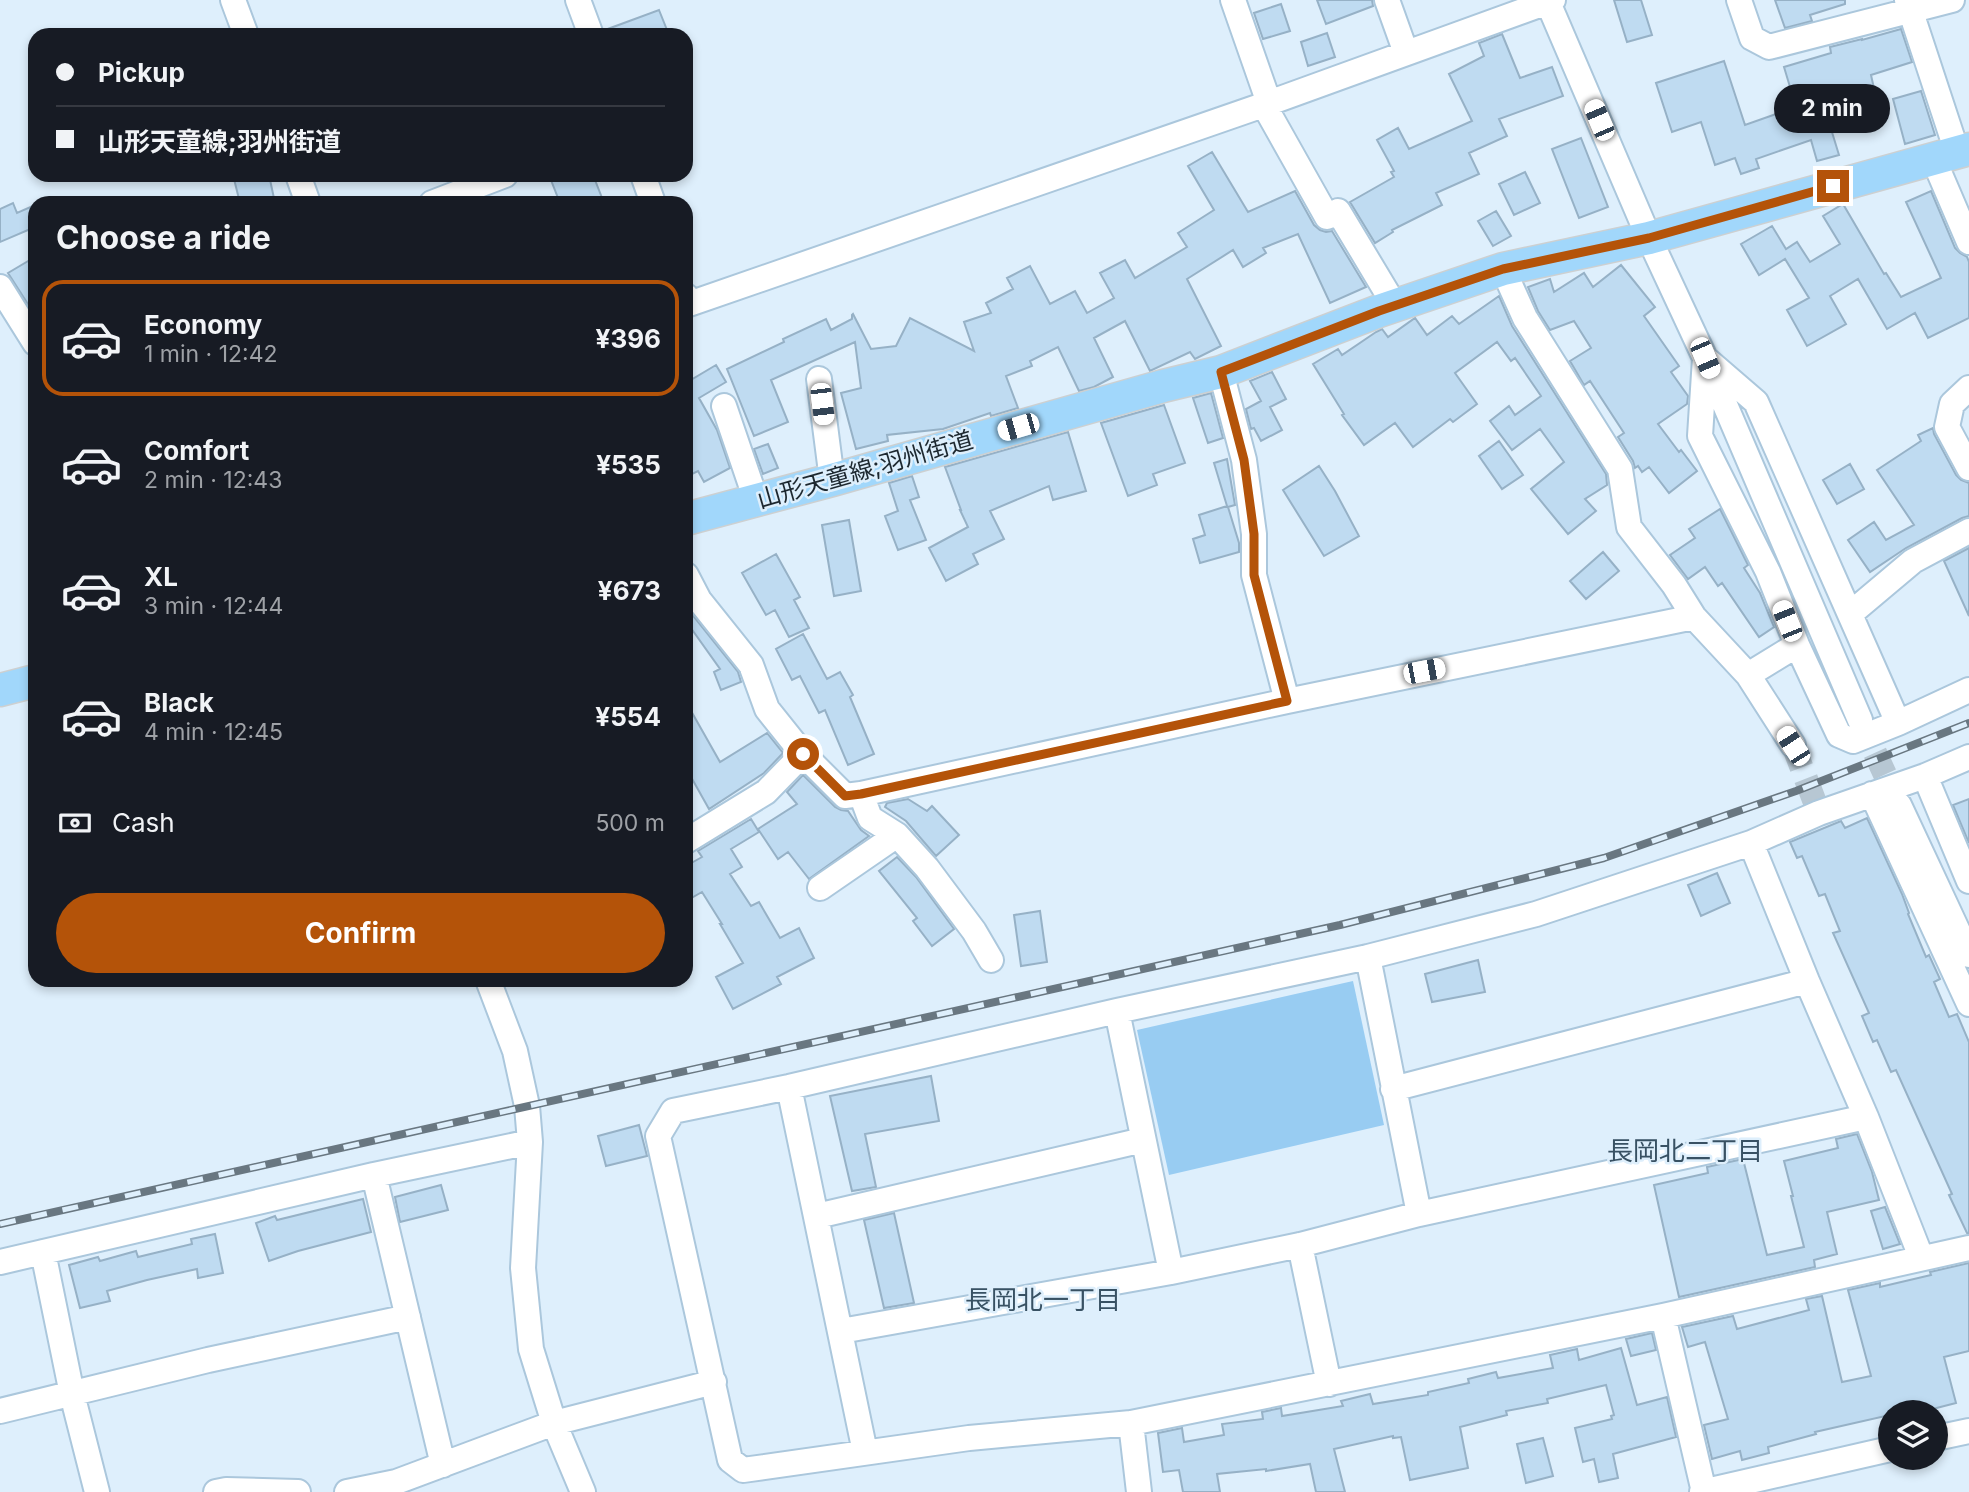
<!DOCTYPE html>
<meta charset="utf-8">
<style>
body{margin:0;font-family:Inter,"Noto Sans JP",sans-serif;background:#20242c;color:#f1f3f6;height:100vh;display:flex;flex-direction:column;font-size:26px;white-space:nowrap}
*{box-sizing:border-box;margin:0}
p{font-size:23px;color:#9ea1a6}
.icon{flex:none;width:38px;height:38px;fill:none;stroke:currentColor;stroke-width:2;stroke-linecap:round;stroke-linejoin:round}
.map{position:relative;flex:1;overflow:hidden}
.details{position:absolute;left:28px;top:196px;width:665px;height:791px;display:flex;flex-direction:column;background:#171b24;border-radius:21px;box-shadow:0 4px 10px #0003}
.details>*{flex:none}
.banner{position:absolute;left:28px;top:28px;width:665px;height:154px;border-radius:21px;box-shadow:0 4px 10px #0003;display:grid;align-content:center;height:154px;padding:0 28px;background:#171b24}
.tools{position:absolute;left:1878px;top:1400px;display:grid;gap:14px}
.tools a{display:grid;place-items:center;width:70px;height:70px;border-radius:50%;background:#171b24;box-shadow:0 4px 10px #0003;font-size:35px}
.end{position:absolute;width:32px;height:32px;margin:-16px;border:9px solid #b45309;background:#fff;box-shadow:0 0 0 4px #fff}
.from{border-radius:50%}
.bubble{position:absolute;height:49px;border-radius:24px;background:#171b24;box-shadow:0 4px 10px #0003;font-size:23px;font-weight:700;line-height:49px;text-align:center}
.car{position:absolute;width:21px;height:42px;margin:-21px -10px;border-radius:9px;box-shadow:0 0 5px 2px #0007;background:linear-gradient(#fff 24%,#345 0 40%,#fff 0 76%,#345 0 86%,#fff 0)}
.banner b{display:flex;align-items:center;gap:24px;height:66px;font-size:26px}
.banner b+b{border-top:2px solid #363941}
.banner i{width:18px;height:18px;background:#f1f3f6}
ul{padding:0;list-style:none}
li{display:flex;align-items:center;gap:21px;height:116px;margin:0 14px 10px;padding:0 14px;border:4px solid transparent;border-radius:21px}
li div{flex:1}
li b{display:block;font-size:26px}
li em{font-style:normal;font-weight:700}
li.current{border-color:#b45309}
li>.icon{width:63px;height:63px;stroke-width:1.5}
h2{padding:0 28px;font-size:32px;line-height:84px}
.pay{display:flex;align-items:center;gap:18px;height:77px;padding:0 28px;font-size:26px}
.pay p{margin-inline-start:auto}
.cta{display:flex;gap:14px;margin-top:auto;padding:14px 28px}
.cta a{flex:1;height:80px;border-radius:42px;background:#b45309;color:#fff;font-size:28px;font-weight:700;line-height:80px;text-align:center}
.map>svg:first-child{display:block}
.green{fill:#98ccf2}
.building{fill:#bfdbf1;stroke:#96b1c6;stroke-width:2}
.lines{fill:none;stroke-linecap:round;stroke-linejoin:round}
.minor-tunnel{stroke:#b7c7d3;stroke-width:24;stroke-dasharray:24 12;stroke-linecap:butt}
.minor-casing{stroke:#abc7dc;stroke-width:28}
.major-casing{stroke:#cdd0d1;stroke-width:35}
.minor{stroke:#fff;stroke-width:24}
.major{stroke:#a1d7fb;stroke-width:32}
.rail-casing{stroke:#697781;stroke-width:8}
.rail{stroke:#deeffc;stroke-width:5;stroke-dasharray:16;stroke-linecap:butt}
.route{stroke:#b45309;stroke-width:9}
.labels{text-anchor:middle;stroke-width:5;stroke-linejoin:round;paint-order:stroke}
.street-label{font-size:24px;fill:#1d2830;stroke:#deeffc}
.neighbourhood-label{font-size:26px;fill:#385163;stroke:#deeffc}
</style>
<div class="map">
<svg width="1969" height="1492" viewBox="0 0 1969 1492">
<rect width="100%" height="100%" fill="#deeffc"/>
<path class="green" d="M1353,981L1384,1125L1169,1175L1137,1030Z"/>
<path class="building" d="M1317,0H1372L1373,6L1326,24Z
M1614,0H1641L1652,35L1627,42Z
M1775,0H1845V4L1810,15L1812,21L1785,28Z
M1281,4L1290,31L1263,39L1254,13Z
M659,10L669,35H606L605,30Z
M1901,29L1912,62L1871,75L1875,93L1824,106L1839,155L1817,161L1811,140L1756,159L1759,168L1741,174L1735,158L1715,165L1701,122L1672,132L1656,83L1724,61L1745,125L1796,107L1784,67L1831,53L1830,47L1862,39V40Z
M1327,33L1335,57L1308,66L1301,42Z
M1502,34L1520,78L1552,67L1563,96L1499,119L1507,136L1469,153L1479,174L1436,193L1442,205L1392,230L1393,232L1375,243L1350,202L1394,177L1391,172L1394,171L1377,140L1398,128L1409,149L1472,121L1449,74L1484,56L1479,43Z
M1921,91L1935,135L1905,144L1893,99Z
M1581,138L1608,207L1579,218L1552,149Z
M1212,152L1248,212L1295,191L1314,225L1320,230L1326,232L1332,231L1366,287L1330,303L1298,234L1263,248L1266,253L1243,267L1233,250L1187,279L1221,346L1195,359L1190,352L1150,371L1125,321L1094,338L1113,377L1094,387L1079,391L1058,347L1030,361L1032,366L1006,376L1018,408L991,416L990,413L943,429L887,435L888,441L856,449L841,393L861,388L855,342L771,380L788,422L754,436L727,369L784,342L783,339L826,319L831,330L852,319V315L853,314L871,349L896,346L910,318L974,351L964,322L991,313L986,303L1013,289L1007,278L1030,266L1050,304L1075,291L1087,313L1114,298L1100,273L1125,260L1135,278L1187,247L1178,233L1214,210L1188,166Z
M1525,172L1540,203L1514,215L1499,184Z
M233,175H269L275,203H240Z
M549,175H593L604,203H560Z
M1931,191L1955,248L1960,253L1967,257L1969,262V318L1928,338L1915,313L1887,329L1858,279L1830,296L1846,324L1807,346L1787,310L1809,298L1785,259L1759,275L1741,244L1772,226L1786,249L1797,242L1810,262L1840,244L1823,216L1843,204L1884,274L1886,273L1901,297L1941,278L1906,202Z
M13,203L17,213L35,205V227L0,242V209Z
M1496,211L1511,236L1493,246L1478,221Z
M35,257V315L8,273Z
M1621,265L1655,307L1644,316L1679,366L1671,372L1688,396L1687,404L1658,424L1679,452L1681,450L1697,471L1669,493L1649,467L1642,472L1638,466L1635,468L1633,461L1618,437L1624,433L1590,381L1584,385L1570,361L1591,348L1574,321L1550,330L1538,311L1528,287L1550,279L1554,292L1584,273L1593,287Z
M1499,296L1512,326L1606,474L1607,485L1585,499L1596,511L1568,534L1531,489L1564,462L1540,429L1512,450L1490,421L1509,406L1515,415L1541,396L1515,358L1511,361L1497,342L1455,373L1477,404L1453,422L1450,419L1413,447L1395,423L1364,445L1342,415L1344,414L1313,364L1338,349L1342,355L1376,332L1382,329L1388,337L1415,318L1427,335L1452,316L1459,324Z
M716,365L726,382L699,398L717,430L730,468L704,482L698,471L686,477V374L689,381Z
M1272,372L1286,399L1270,407L1282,430L1261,441L1254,428L1251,429L1246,409L1261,401L1250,381Z
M1211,393L1223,438L1208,443L1193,398Z
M1164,405L1185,463L1153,474L1157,485L1128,496L1101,423Z
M1933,428L1934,434L1956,475L1961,480L1969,483V516L1962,518L1906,548L1870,572L1848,540L1874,522L1886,540L1914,525L1877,470L1921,441L1918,435Z
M1068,432L1086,491L1053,500L1049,486L990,511L1004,539L973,554L978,564L946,581L929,548L968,527L960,510H961L945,467Z
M1499,441L1523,475L1502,489L1479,456Z
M768,444L778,468L763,474L754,449Z
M1227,459L1235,505L1228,507L1239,543V552L1200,563L1193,539L1205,535L1199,515L1227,506L1214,463Z
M1850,464L1864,489L1837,504L1823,480Z
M1319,466L1335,491L1359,536L1324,556L1283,490Z
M912,476L919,497L910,500L926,540L898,550L885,516L898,511L889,483Z
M1720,509L1748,565L1744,568L1760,593L1774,627L1759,637L1722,583L1718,586L1705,567L1688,579L1670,555L1695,538L1689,529Z
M849,520L861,591L834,596L822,525Z
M1969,548V616L1944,561Z
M1603,552L1619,571L1586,599L1570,581Z
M776,554L800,597L794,600L809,628L789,637L775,610L766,615L742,573Z
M686,607L738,672L741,682L721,690L714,672L720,669L693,631L686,637Z
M803,634L827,679L840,672L853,695L850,697L874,754L848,765L825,710L819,713L800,676L792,680L776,649Z
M686,702L720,762L767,733L783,753L764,773L709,809L686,768Z
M803,775L835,807L841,810L848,811L861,830L869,836L809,879L788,852L778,859L758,829L797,804L787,792Z
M908,799L927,811L932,806L959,835L936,856L906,821L885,807L887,803Z
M1969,799V843L1953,805Z
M1867,818L1902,894L1909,913L1908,914L1926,957L1929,955L1940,979L1934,982L1949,1017L1957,1014L1969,1042V1234L1967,1233L1949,1195L1952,1194L1896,1070L1891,1072L1877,1040L1873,1042L1862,1016L1869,1013L1833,933L1840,931L1825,894L1819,896L1802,856L1797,858L1790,842L1841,821L1845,828Z
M751,819L759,832L731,849L742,867L730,874L751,906L759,902L780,938L799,928L814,958L777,977L781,984L733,1009L716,977L743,963L720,924H722L702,892L686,901V866L702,857L698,851Z
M897,857L916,877L954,929L932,946L913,921L917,918L879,871Z
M1717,873L1730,903L1701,916L1688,885Z
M1040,911L1047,962L1021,966L1014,915Z
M1478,960L1485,992L1432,1002L1425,974Z
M931,1076L939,1121L865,1134L876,1187L852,1191L830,1096Z
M639,1125L647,1156L606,1166L598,1136Z
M1857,1134L1872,1172L1879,1200L1827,1212L1837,1254L1814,1260L1815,1267L1679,1297L1654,1185L1708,1173L1707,1167L1743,1159L1767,1255L1804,1247L1791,1196H1793L1784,1161L1838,1148L1836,1139Z
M441,1185L448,1210L400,1222L395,1197Z
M363,1199L371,1232L298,1251L269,1261L256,1223L275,1216L277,1220Z
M1885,1207L1900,1244L1883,1249L1871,1211Z
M894,1213L914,1303L884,1308L864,1220Z
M215,1234L223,1273L198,1278L197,1269L147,1280L107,1291L110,1301L80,1308L69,1265L98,1257L100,1261L136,1251L138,1257L192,1244L191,1239Z
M1969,1263V1351L1944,1357L1956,1403L1921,1412H1890V1415L1815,1432L1816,1434L1768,1447L1769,1453L1742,1460L1740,1451L1712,1459L1704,1425L1728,1419L1705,1342L1688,1347L1682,1327L1733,1316L1737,1329L1809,1310L1806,1299L1822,1296L1842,1382L1871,1376L1848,1290L1880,1283V1287L1931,1275L1930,1272Z
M1652,1333L1656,1350L1631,1356L1626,1339Z
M1621,1348L1637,1405L1667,1397L1676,1437L1613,1454L1618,1478L1599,1482L1594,1459L1583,1462L1575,1428L1612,1419L1611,1416L1614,1415L1606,1385L1547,1399L1548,1403L1506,1411L1507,1415L1460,1427L1468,1468L1410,1480L1401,1437L1393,1438V1436L1334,1449L1345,1492H1316L1310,1464L1266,1471V1469L1217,1474L1220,1492H1183L1179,1470L1163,1472L1158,1433L1182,1428L1184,1442L1224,1435L1222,1424L1263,1419L1262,1412L1281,1408L1282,1416L1343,1406L1341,1401L1370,1394L1373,1404L1428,1395V1392L1469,1383L1468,1379L1496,1372L1498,1378L1553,1368L1550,1355L1577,1349L1579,1360Z
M1543,1438L1553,1476L1526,1483L1517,1444Z"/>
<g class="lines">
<path class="minor-tunnel" d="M1860,720L1899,805
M1793,745L1819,813"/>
<defs>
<path id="minor" d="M233,0L246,35
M578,0L591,35
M1233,0L1269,103
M1387,0L1406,53
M1547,0L1649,238L1705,358L1860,720
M1739,0L1752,38L1769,47L1952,0
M1907,0L1957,152
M1264,105L1327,217L1338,211L1395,306
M1933,158L1969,242
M298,175L308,203
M643,175L653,203
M432,203L505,175
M1503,269L1525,318L1620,469L1629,527L1674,585L1694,617L1748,675L1793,745
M0,287L35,343
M686,296L689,304L1269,103L1553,0
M1705,358L1756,402L1898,723L1853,741L1839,735L1797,645L1768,572L1700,436Z
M1221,372L1244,460L1254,534V575L1287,701
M819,379L832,480
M1969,388L1952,404L1947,427L1969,468
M724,406L756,500
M686,575L699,600L751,665L767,709L803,754L845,796L861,794L1287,701L1694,617
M1850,614L1913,561L1969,531
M1748,675L1797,645
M1898,723L1969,690
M1925,776L1969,881
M861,794L870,818L897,835L927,868L974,931L991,960
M1872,794L1969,1004
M1899,805L1969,955
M686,841L766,792L803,754
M820,888L897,835
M1368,957L1536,914L1751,843
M488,980L515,1051L527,1106L530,1142L523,1268L531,1349L554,1423L583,1492
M1117,1011L1171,1272
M789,1087L865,1452
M1393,1089L1807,981
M374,1175L530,1142
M1419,1214L1368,957L1117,1011L789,1087L673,1111L658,1136L730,1460L743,1470L969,1438L1131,1423L1663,1316L1969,1248
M817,1216L1143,1140
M1300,1245L1329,1384
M43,1252L72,1394L97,1492
M1921,1257L1866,1117L1807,981L1751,843L1819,813L1925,776L1969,757
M0,1262L374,1175L443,1465
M1663,1316L1704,1492
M841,1331L1171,1272L1300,1245L1419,1214L1866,1117
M0,1411L208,1360L408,1317
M1131,1423L1139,1492
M1936,1438L1969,1431
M216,1492L226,1490L298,1492
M347,1492L396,1482L554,1423L714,1382
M1702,1492L1890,1449"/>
<path id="major" d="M686,519L832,480L1163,386L1221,372L1379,311L1503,269L1649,238L1969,149
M0,690L35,681"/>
</defs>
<use href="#minor" class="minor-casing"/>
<use href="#major" class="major-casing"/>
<use href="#minor" class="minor"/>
<use href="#major" class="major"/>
<defs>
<path id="rail" d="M0,1224L1340,925L1604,858L1796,791L1969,723"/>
</defs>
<use href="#rail" class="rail-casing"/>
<use href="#rail" class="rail"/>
</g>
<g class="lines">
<path class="route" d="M803,754L845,796L861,794L1287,701L1254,575V534L1244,460L1221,372L1379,311L1503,269L1649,238L1833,186"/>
</g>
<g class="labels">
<g class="street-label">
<text transform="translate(865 470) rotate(-16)" y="8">山形天童線;羽州街道</text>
</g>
<g class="neighbourhood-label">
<text x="1685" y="1160">長岡北二丁目</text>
<text x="1043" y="1309">長岡北一丁目</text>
</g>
</g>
</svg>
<div class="tools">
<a><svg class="icon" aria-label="layers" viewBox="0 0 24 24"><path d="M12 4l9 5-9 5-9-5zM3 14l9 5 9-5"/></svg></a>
</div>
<i class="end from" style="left:803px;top:754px"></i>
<i class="end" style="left:1833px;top:186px"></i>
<div class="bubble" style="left:1774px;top:84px;width:116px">2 min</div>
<i class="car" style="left:1599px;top:120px;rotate:337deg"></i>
<i class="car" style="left:1705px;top:358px;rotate:157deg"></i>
<i class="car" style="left:822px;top:404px;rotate:173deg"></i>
<i class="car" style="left:1018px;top:427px;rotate:254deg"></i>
<i class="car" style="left:1787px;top:621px;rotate:338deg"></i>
<i class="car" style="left:1424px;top:671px;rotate:79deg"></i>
<i class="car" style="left:1793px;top:746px;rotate:327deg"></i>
<div class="banner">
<b><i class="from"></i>Pickup</b>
<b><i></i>山形天童線;羽州街道</b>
</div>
<section class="details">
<h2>Choose a ride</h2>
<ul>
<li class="current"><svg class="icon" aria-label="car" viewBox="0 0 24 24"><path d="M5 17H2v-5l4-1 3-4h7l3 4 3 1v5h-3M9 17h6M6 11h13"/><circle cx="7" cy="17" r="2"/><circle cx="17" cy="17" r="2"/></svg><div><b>Economy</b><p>1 min · 12:42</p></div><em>¥396</em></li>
<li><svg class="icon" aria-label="car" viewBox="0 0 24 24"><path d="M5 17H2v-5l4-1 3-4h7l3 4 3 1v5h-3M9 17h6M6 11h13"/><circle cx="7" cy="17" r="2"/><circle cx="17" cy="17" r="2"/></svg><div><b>Comfort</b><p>2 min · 12:43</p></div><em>¥535</em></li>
<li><svg class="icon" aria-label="car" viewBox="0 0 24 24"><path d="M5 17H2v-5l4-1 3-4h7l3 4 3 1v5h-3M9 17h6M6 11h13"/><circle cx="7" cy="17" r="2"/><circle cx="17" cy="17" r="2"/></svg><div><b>XL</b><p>3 min · 12:44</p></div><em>¥673</em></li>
<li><svg class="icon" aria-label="car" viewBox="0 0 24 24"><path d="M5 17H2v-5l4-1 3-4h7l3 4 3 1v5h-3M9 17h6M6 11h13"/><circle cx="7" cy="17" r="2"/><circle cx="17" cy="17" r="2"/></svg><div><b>Black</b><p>4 min · 12:45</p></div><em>¥554</em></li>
</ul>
<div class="pay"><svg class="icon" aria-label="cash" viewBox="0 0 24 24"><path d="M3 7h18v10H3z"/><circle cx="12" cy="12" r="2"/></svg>Cash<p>500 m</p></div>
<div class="cta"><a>Confirm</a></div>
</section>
</div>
